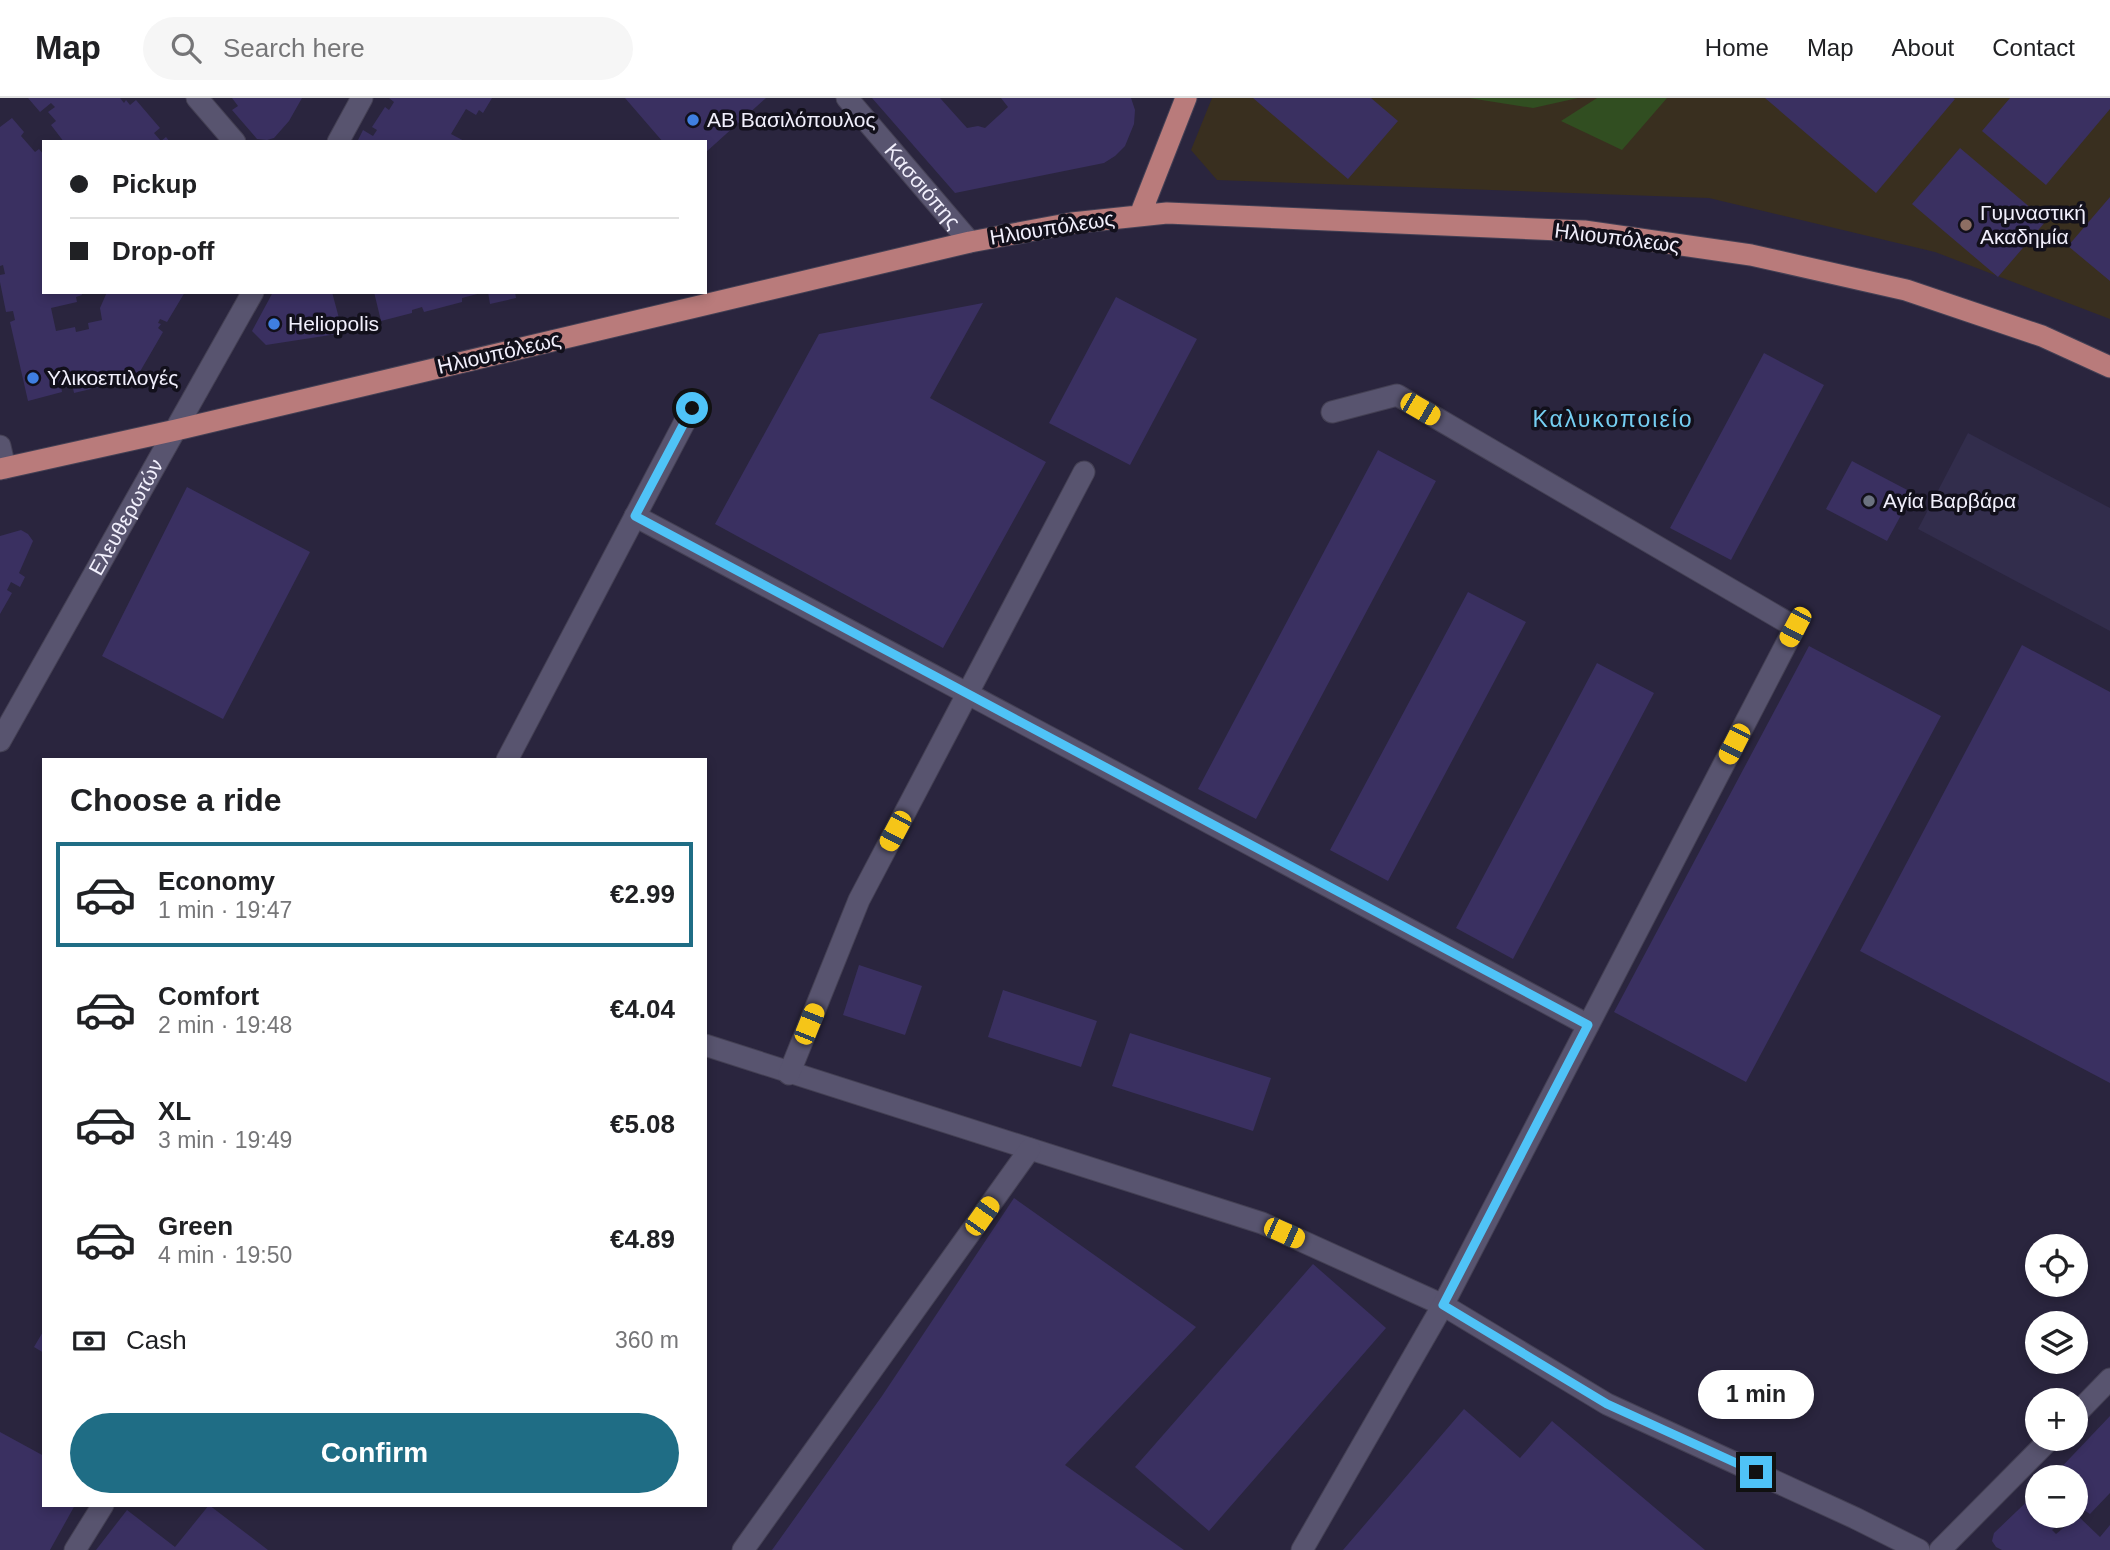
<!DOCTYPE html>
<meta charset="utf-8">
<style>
body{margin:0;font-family:Helvetica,sans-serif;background:#f6f6f6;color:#202124;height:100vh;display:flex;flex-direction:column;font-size:26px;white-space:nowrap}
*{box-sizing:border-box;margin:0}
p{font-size:23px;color:#757577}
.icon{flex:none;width:38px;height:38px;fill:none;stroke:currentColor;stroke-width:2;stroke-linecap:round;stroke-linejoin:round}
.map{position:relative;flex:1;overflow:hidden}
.details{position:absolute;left:42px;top:660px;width:665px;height:749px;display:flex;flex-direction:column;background:#fff;border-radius:0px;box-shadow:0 4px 10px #0003}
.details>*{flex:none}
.banner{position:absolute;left:42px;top:42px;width:665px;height:154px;border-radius:0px;box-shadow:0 4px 10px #0003;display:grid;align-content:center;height:154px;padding:0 28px;background:#fff}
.tools{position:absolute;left:2025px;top:1136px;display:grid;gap:14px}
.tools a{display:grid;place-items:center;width:63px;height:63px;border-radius:50%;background:#fff;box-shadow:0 4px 10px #0003;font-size:35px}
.end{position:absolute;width:32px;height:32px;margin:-16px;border:9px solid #4fc3f7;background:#111;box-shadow:0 0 0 4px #111}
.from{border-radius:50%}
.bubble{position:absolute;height:49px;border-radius:24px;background:#fff;box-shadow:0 4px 10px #0003;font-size:23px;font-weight:700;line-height:49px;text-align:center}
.car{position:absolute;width:21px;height:42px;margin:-21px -10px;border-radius:9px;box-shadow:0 0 5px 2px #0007;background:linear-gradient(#f5c518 24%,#345 0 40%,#f5c518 0 76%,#345 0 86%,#f5c518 0)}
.banner b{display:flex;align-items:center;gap:24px;height:66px;font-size:26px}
.banner b+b{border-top:2px solid #e0e0e0}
.banner i{width:18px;height:18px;background:#202124}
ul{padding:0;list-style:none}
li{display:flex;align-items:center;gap:21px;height:105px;margin:0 14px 10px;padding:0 14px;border:4px solid transparent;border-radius:0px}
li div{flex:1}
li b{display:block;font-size:26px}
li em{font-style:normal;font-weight:700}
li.on{border-color:#1f6d85}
li>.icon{width:63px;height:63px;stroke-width:1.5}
h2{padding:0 28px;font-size:32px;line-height:84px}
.pay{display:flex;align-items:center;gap:18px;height:77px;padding:0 28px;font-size:26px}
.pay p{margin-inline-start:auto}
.primary-button{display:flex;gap:14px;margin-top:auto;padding:14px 28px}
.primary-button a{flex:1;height:80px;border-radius:42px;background:#1f6d85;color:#fff;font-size:28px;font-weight:700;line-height:80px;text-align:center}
header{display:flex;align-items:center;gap:42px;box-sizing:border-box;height:98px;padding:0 35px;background:#fff;border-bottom:2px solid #e0e0e0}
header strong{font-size:33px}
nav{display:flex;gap:38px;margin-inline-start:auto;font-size:24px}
.search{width:490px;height:63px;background:#f6f6f6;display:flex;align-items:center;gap:18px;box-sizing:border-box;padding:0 24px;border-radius:38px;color:#757577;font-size:26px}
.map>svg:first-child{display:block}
.built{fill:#322d4c}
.education{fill:#392f1f}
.green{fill:#314e21}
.building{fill:#3a3061}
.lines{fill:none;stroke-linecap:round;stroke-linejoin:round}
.minor-casing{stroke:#444054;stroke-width:23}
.major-casing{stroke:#444054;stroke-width:23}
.minor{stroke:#58546f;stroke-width:21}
.major{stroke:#b97b7b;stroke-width:21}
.route{stroke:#4fc3f7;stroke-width:9}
.shop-dot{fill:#3f7fe0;stroke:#12101b;stroke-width:2.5}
.education-dot{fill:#8d6e63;stroke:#12101b;stroke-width:2.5}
.worship-dot{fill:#6b7280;stroke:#12101b;stroke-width:2.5}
.labels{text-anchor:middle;stroke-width:7;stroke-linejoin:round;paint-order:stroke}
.poi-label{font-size:21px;fill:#f1effc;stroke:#12101b;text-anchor:start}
.street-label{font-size:21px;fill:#f1effc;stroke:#12101b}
.neighbourhood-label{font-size:23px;letter-spacing:2px;fill:#75cff3;stroke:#12101b}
</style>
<header>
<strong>Map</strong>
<div class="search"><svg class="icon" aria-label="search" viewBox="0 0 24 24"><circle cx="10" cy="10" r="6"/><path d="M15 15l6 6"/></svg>Search here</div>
<nav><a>Home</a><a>Map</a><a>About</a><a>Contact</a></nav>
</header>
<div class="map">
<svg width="2110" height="1452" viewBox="0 0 2110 1452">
<rect width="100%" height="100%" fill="#2a253e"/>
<path class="built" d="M1968,335L2110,410V533L1918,431Z"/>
<path class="education" d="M1212,0H2110V221L1935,154L1709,100L1217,82L1191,52Z"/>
<path class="green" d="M1469,0H1578L1533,10Z
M1597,0H1667L1622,52L1561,23Z"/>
<path class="building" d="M28,0H120L124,5L126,2L130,7L136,2L160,30L154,35L161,43L166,39L170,44H64L51,27L56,23L48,14L55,9L51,5L40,14Z
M232,0H302L289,23L274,40L267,42L257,41L232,12L238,8Z
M389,0H492L483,15L479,12L476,17L466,11L451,36L466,44H357L363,32L373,38L377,32L372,29L385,9L389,12L394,4Z
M625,0H766L705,55V44H663Z
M872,0H940L967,30L978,28L985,30L1008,9L1001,0H1131L1135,12L1134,26L1125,48L1115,58L1104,65L955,95Z
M1253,0H1371L1398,23L1348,81Z
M1765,0H1953L1955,1L1876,95Z
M2010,0H2110V11L2046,87L1982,33Z
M12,20L24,34L21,38L35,54L39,51L44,57V194H81L82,197L76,199L77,204L51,210L56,233L75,229L76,234L89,231L88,225L102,222L100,210L107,194H185L167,224L160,221L158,225L161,226L158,230L163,234L138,277H134V282L120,285L118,276H111L112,286L74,295L72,285L61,287L62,294L28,303L10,224L15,222L13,213L6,214L0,184V177L5,176L3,167L0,168V29Z
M1960,50L2046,123L1998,179L1912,106Z
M2110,99V183L2068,148Z
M273,194H332L340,224L335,227L337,236L266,247L252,233Z
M374,194H481V195L462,200V204L424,214L422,209L412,212V215L381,223Z
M488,194H515L516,200L490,206Z
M1116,199L1197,241L1130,367L1049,325Z
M983,205L930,300L1046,364L943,550L715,426L819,236Z
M1764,255L1824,287L1731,462L1670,430Z
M1378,352L1436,383L1256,721L1198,691Z
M1852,363L1913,395L1887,443L1826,411Z
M187,389L310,454L223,621L102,558Z
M21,432L28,436L33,443L19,475L25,479L20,489L11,484L7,492L12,495L0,516V438Z
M1468,494L1526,524L1388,783L1330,752Z
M2022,547L2110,594V985L1860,853Z
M1809,548L1941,618L1746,984L1614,914Z
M1597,565L1654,595L1513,861L1456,830Z
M859,867L922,888L905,937L843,917Z
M1003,892L1097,923L1081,969L988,939Z
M1130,935L1271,980L1253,1033L1112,988Z
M1014,1100L1196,1229L1065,1367L1184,1452H772L882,1298Z
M1313,1166L1386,1230L1209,1433L1135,1369Z
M44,1232V1255L34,1249Z
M1464,1311L1520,1360L1552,1323L1705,1452H1343Z
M2110,1318V1395L2090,1416L2079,1409L2076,1412V1379H2052Z
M0,1334L44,1358V1407H75L50,1452H0Z
M2037,1394V1418H2069L2052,1432L2056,1436L2078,1418L2100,1439L2110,1427V1452H2002L1996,1449L1992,1443L1994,1435Z
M209,1407L268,1452H96L127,1412L175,1449Z"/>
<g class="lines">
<defs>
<g id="minor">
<path d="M197,0L235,44"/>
<path id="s1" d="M847,0L970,144"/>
<path d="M338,44L362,0"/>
<path d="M0,348L5,370"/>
<path d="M635,418L1588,927"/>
<path id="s2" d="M0,643L253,194"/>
<path d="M507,662L692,310"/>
<path d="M705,947L1262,1125L1443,1207L1607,1306L1855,1420L1919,1452"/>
<path d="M789,976L859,802L1084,374"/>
<path d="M2076,1316L2110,1281"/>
<path d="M75,1452L103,1407"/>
<path d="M743,1452L1030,1051"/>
<path d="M1302,1452L1443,1207L1795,529L1397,297L1332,314"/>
<path d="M1940,1452L2051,1340"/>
</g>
<path id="major" d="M1140,117L1186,0
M0,371L176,332L970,144L1072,125L1167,115L1584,133L1751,157L1906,192L2042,238L2110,269"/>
</defs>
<use href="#minor" class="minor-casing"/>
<use href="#major" class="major-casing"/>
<use href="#minor" class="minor"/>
<use href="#major" class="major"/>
</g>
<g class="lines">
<path class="route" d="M692,310L635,418L1588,927L1443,1207L1607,1306L1756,1374"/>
</g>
<g class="shop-dot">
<circle cx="693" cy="22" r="7"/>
<circle cx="274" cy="226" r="7"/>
<circle cx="33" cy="280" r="7"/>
</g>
<circle class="education-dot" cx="1966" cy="127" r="7"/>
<circle class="worship-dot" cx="1869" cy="403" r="7"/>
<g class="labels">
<g class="poi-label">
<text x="707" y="29">ΑΒ Βασιλόπουλος</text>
<text x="1980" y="122">Γυμναστική<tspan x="1980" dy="24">Ακαδημία</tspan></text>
<text x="288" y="233">Heliopolis</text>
<text x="47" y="287">Υλικοεπιλογές</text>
<text x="1883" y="410">Αγία Βαρβάρα</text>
</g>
<g class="street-label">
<text dy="7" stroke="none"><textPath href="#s1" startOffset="116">Κασσιόπης</textPath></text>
<text transform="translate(1052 130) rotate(-9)" y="7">Ηλιουπόλεως</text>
<text transform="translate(1617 140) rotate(7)" y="7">Ηλιουπόλεως</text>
<text transform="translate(499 255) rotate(-13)" y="7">Ηλιουπόλεως</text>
<text dy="7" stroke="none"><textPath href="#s2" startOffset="257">Ελευθερωτών</textPath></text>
</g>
<g class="neighbourhood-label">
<text x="1613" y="329">Καλυκοποιείο</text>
</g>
</g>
</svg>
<div class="tools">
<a><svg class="icon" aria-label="locate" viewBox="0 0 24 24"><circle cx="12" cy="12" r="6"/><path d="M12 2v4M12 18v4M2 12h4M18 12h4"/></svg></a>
<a><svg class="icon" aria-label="layers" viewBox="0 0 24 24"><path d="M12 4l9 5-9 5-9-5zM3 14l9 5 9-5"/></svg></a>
<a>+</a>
<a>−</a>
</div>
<i class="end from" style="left:692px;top:310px"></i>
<i class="end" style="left:1756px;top:1374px"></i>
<div class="bubble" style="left:1698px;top:1272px;width:116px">1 min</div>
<i class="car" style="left:1420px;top:311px;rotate:120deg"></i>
<i class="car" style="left:1795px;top:529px;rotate:208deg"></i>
<i class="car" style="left:1734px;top:646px;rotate:207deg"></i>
<i class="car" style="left:895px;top:733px;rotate:208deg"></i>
<i class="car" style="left:809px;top:926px;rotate:22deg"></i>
<i class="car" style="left:982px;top:1118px;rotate:35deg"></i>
<i class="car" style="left:1284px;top:1135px;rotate:114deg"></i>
<div class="banner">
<b><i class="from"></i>Pickup</b>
<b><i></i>Drop-off</b>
</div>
<section class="details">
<h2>Choose a ride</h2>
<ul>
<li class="on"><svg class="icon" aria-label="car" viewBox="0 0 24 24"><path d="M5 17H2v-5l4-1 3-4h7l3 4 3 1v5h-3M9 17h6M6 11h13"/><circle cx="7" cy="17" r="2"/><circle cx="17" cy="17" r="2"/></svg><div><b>Economy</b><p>1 min · 19:47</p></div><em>€2.99</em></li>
<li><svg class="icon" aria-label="car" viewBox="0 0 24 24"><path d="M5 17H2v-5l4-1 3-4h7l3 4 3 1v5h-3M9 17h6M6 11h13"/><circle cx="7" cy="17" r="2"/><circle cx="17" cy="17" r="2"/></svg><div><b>Comfort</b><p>2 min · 19:48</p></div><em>€4.04</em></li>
<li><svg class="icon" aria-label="car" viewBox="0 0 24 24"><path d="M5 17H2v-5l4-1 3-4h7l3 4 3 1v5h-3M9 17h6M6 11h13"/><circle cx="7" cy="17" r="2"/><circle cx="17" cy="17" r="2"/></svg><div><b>XL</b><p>3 min · 19:49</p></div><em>€5.08</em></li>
<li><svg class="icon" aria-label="car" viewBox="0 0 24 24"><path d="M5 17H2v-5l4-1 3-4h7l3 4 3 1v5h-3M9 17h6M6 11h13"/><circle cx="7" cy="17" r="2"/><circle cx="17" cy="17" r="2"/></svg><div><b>Green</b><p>4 min · 19:50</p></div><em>€4.89</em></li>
</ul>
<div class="pay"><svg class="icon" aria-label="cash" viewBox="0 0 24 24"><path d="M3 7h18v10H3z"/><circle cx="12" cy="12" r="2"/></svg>Cash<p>360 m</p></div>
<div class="primary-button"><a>Confirm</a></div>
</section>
</div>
